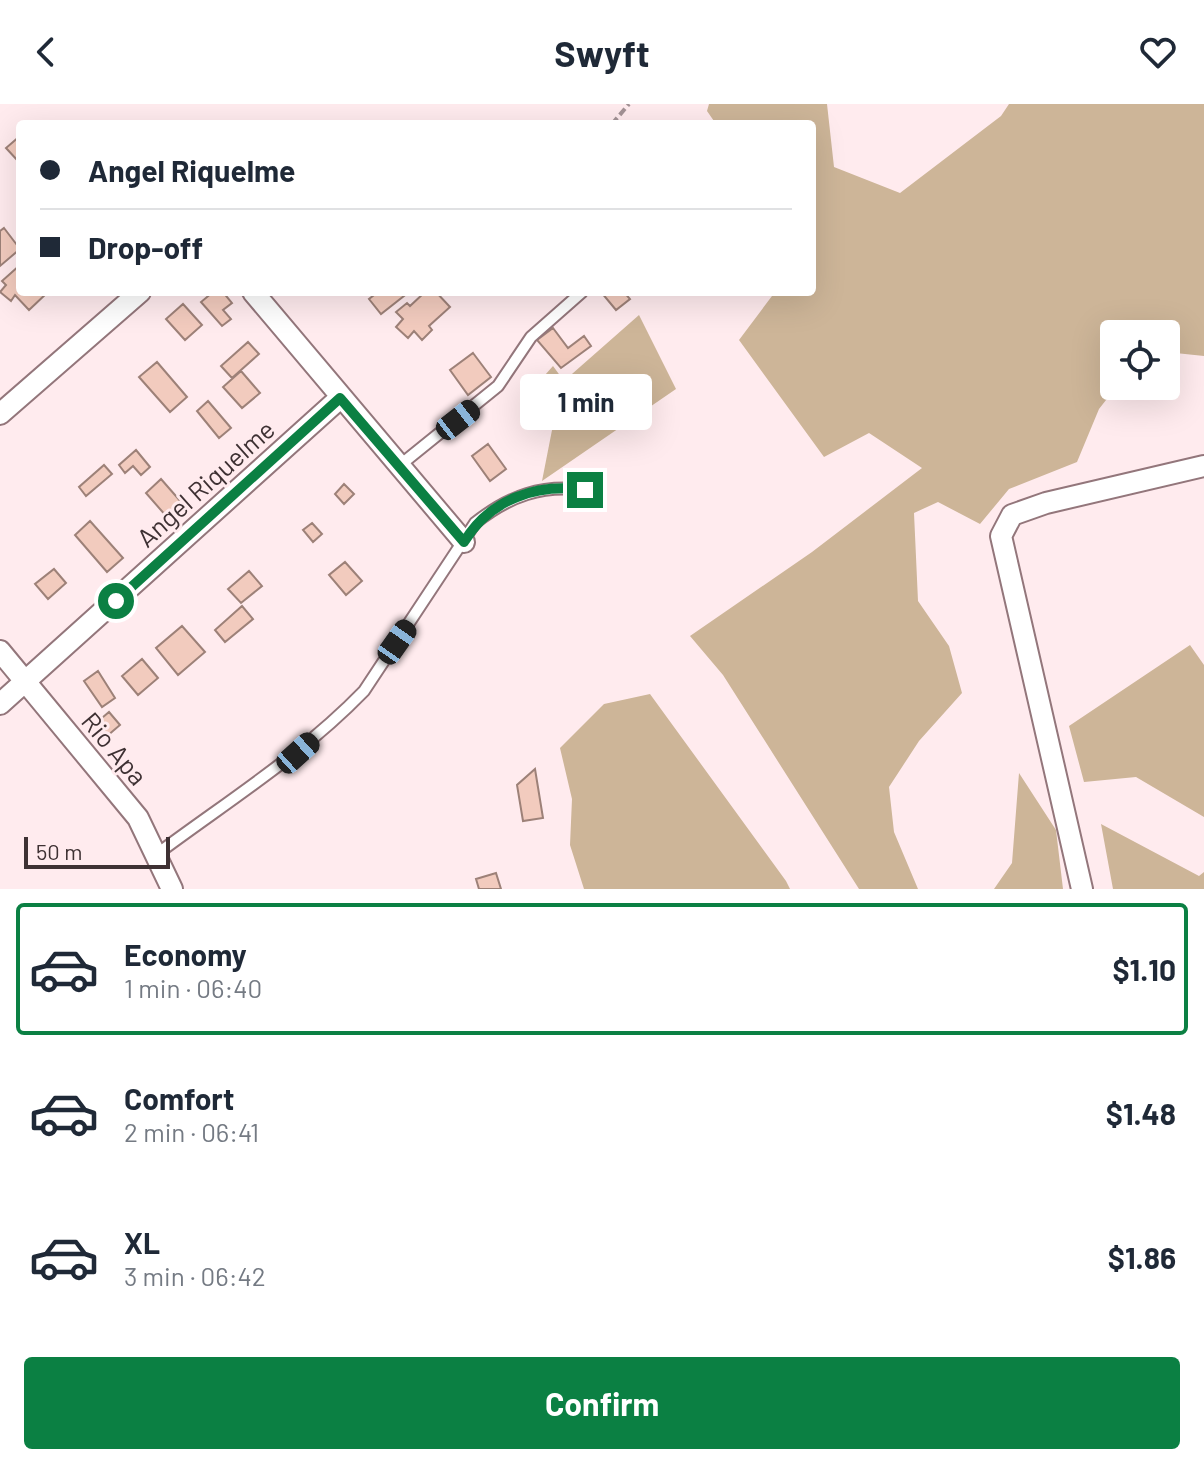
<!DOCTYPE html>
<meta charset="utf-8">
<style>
body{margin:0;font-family:Barlow,sans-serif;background:#f6f6f7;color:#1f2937;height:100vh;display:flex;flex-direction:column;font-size:30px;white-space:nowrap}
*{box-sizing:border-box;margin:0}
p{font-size:26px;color:#747a83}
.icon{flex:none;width:44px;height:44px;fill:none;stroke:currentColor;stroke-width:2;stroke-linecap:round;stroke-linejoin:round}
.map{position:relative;height:785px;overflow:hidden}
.sheet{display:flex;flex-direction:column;background:#fff;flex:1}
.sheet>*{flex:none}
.hud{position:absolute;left:16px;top:16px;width:800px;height:176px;border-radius:8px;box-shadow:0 8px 32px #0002;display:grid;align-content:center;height:176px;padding:0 24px;background:#fff}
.controls{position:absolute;left:1100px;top:216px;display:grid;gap:16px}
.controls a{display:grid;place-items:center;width:80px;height:80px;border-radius:8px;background:#fff;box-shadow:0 8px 32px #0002;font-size:40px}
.scale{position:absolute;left:24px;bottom:20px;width:146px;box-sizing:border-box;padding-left:8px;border:4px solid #3e3133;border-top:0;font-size:22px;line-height:28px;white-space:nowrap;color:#3e3133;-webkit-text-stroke:6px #ffebee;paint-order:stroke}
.end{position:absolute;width:36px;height:36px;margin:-18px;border:10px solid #0b8043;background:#fff;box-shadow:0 0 0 4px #fff}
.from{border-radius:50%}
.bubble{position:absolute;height:56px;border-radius:8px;background:#fff;box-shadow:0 8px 32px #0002;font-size:26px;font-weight:700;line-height:56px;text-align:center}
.car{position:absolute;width:24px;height:48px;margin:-24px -12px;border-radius:10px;box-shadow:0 0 6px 2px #0007;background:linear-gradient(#222 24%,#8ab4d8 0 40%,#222 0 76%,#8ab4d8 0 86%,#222 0)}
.hud b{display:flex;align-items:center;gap:28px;height:76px;font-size:30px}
.hud b+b{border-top:2px solid #e0e1e3}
.hud i{width:20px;height:20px;background:#1f2937}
ul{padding:14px 0 0;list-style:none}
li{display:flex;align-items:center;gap:24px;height:132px;margin:0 16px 12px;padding:0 8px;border:4px solid transparent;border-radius:8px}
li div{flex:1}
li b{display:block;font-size:30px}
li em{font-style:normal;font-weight:700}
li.selected{border-color:#0b8043}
li>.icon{width:72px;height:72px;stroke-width:1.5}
.button{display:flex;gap:16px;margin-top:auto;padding:16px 24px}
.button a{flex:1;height:92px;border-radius:8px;background:#0b8043;color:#fff;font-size:32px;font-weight:700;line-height:92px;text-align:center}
header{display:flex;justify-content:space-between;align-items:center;height:104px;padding:0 24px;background:#fff;font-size:36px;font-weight:700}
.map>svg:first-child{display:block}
.forest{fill:#cdb598}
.building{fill:#f2cbbe;stroke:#9d8178;stroke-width:2}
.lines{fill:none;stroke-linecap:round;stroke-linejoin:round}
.service-casing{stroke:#93767b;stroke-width:14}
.minor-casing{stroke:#93767b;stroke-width:24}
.path{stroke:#a39295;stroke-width:4;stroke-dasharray:8 4;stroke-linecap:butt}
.service{stroke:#fff;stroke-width:10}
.minor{stroke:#fff;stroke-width:20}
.route{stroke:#0b8043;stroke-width:10}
.labels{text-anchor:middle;stroke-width:6;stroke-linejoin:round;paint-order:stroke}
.street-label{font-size:26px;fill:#3e3133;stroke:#ffebee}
</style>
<header><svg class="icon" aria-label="back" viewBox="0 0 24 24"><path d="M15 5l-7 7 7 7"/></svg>Swyft<svg class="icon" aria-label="heart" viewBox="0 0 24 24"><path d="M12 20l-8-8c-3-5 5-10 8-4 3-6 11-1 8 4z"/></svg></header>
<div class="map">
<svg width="1204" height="785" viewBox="0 0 1204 785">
<rect width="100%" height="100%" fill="#ffebee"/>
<path class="forest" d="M709,0H827L834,63L900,89L1001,12L1009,0H1204V252L1166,248V230H1114V282H1117L1099,305L1077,358L1009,385L980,420L938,398L914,409L918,497L949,542L962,589L919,637L889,683L894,728L918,785H859L723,571L690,532L812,448L922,364L869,329L824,353L739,236L775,188H812V20H716L707,7Z
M639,211L676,285L542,377L553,321L539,301L537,280L553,262L564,277Z
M1190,541L1204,561V713L1136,673L1084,678L1069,622Z
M650,590L786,777L790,785H584L570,741L572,695L560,644L604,600Z
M1019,669L1056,726L1063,785H994L1012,759Z
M1101,720L1199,772L1204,768V785H1113Z"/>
<path class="building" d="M20,32V56L18,57L6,44Z
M4,124L20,145L0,162V127Z
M20,161V188H48L29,206L15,191L11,197L0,188L6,181L2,177Z
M213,188H223L232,199L223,206L231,215L222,222L201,198Z
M378,188H409L381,210L369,195Z
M425,188H436L450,203L429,222L432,226L422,236L414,227L408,234L396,223L403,215L396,208L407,199L410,202Z
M601,188H624L630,195L616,206Z
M183,200L202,221L185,236L166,215Z
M553,224L568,244L584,232L591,242L561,264L537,236Z
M248,238L259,250L232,274L221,262Z
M473,249L491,273L468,291L450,266Z
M157,258L187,293L170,308L139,273Z
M241,267L260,289L242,304L223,283Z
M208,297L231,324L219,334L197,307Z
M488,340L506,365L490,377L472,352Z
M136,346L150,363L141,371L133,362L125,369L119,361Z
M104,361L112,370L86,392L79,383Z
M161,375L182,399L167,413L146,389Z
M344,380L354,390L344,400L335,390Z
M90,417L123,454L107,468L75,431Z
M312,419L322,430L313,438L303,426Z
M345,458L362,477L346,491L329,471Z
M54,465L66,479L48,495L35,480Z
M249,467L262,482L241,499L228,485Z
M242,502L253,515L225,538L215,526Z
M182,522L205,548L178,571L156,544Z
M142,555L158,574L138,591L122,572Z
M98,567L115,594L102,603L84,577Z
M109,608L120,621L107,632L96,619Z
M535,665L543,714L523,717L517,681Z
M496,769L501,785H479L476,775Z"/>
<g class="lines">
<defs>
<path id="service" d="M399,362L498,282L531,233L582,188
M157,750C228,697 302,651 364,587L475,419C509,392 542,380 585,386"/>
<path id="minor" d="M253,188L464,438
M0,310L140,188
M0,547L138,714L172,785
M0,600L340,294
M1082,785L1001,432L1012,411L1046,399L1204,362"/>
</defs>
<use href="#service" class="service-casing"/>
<use href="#minor" class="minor-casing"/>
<path class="path" d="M612,20L629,0"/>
<use href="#service" class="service"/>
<use href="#minor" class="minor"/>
</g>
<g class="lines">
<path class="route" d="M116,497L340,294L464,438C490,395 537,379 585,386"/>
</g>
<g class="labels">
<g class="street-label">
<text transform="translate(206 380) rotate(-42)" y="9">Angel Riquelme</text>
<text transform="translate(114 645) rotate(50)" y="9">Rio Apa</text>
</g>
</g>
</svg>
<div class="controls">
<a><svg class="icon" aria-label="locate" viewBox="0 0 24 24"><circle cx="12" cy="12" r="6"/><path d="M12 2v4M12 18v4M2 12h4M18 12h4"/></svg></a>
</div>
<div class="scale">50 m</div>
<i class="end from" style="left:116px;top:497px"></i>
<i class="end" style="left:585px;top:386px"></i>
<div class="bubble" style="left:520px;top:270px;width:132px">1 min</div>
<i class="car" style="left:458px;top:316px;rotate:52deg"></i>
<i class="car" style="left:397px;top:538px;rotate:35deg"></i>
<i class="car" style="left:298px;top:649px;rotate:48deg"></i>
<div class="hud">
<b><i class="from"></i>Angel Riquelme</b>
<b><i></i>Drop-off</b>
</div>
</div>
<section class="sheet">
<ul>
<li class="selected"><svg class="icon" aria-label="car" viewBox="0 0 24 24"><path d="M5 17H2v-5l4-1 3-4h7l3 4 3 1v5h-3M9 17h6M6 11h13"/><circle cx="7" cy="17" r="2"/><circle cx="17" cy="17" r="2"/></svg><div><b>Economy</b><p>1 min · 06:40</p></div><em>$1.10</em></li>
<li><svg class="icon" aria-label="car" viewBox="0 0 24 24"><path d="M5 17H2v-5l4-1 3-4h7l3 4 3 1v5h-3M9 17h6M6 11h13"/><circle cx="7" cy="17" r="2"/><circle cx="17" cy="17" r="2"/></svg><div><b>Comfort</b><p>2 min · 06:41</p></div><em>$1.48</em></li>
<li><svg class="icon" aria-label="car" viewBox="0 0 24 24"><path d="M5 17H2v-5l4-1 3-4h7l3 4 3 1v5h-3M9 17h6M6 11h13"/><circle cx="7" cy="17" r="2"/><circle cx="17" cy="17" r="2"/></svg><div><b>XL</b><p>3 min · 06:42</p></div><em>$1.86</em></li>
</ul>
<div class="button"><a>Confirm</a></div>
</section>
